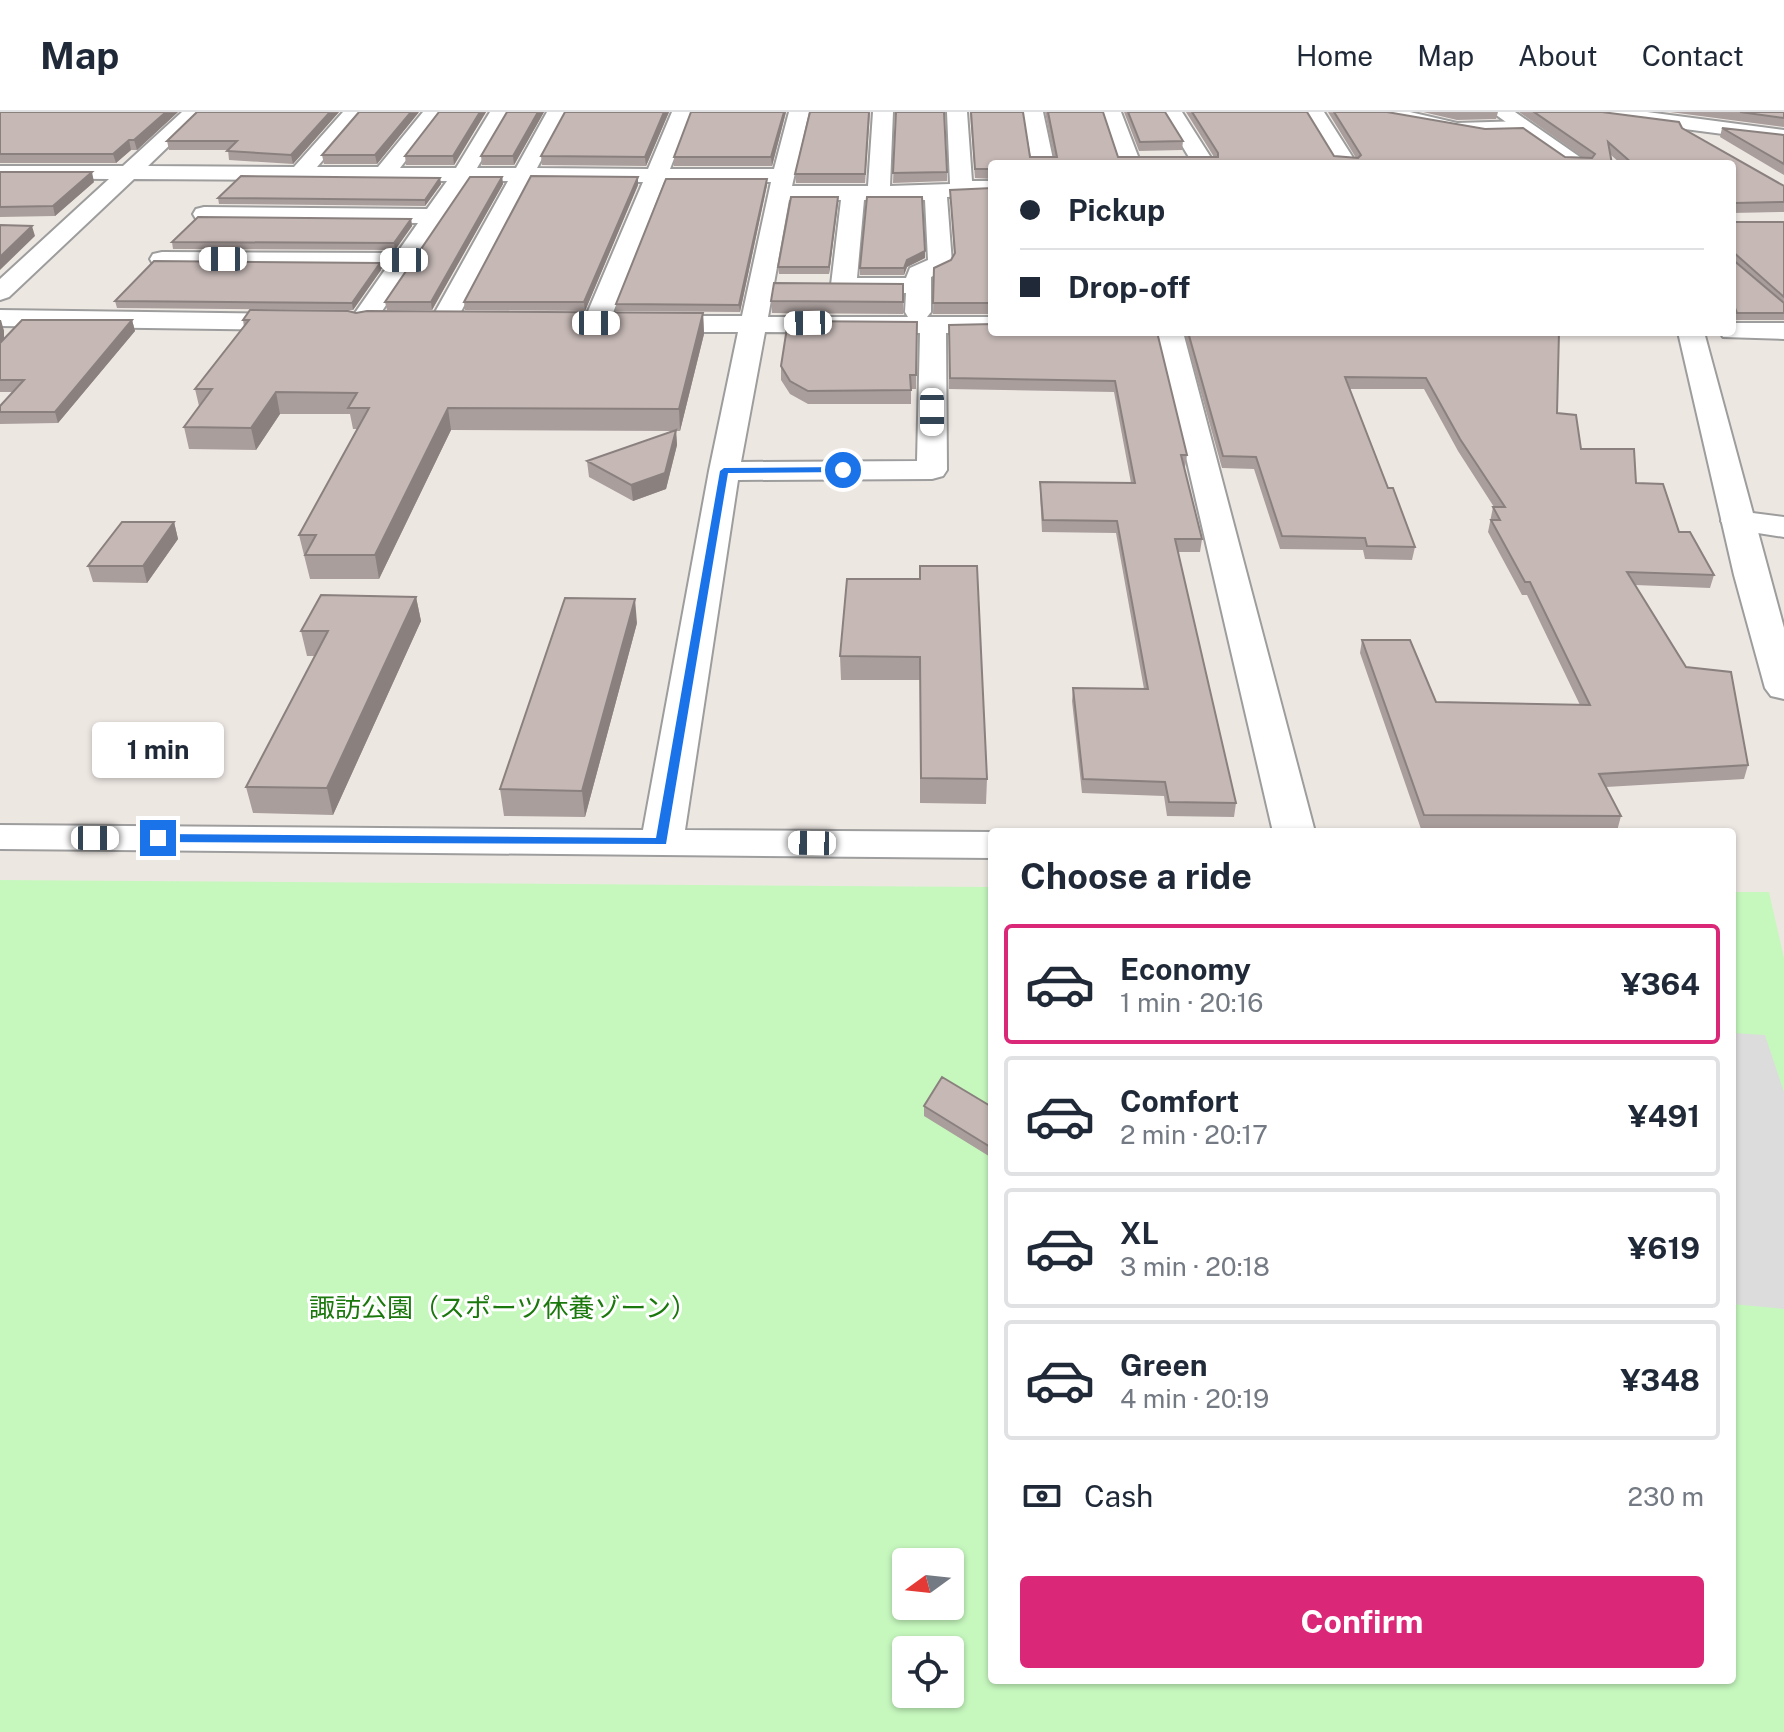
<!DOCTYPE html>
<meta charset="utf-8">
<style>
body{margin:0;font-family:"Public Sans","Noto Sans JP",sans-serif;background:#f6f6f7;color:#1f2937;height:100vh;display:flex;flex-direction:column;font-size:30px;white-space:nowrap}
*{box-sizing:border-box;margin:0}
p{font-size:26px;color:#747a83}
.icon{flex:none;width:44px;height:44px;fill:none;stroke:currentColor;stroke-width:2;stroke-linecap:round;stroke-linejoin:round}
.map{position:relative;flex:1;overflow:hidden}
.panel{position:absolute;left:988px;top:716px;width:748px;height:856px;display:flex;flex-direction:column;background:#fff;border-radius:8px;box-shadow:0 2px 6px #0004}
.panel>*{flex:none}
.hud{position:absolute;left:988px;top:48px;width:748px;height:176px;border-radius:8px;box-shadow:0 2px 6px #0004;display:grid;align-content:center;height:176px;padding:0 32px;background:#fff}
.needle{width:52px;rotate:255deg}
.tools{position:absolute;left:892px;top:1436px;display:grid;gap:16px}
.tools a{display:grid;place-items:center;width:72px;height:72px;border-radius:8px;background:#fff;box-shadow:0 2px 6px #0004;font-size:40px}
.end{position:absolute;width:36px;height:36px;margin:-18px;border:10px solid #1a73e8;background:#fff;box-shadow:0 0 0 4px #fff}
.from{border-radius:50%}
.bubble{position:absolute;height:56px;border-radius:8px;background:#fff;box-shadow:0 2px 6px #0004;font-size:26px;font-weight:700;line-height:56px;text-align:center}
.car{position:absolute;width:24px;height:48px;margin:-24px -12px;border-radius:10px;box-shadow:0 0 6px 2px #0007;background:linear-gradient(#fff 24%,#345 0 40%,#fff 0 76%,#345 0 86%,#fff 0)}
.hud b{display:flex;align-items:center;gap:28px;height:76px;font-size:30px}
.hud b+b{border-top:2px solid #e0e1e3}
.hud i{width:20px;height:20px;background:#1f2937}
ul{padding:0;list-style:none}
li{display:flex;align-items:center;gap:24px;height:120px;margin:0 16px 12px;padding:0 16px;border:4px solid #e0e1e3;border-radius:8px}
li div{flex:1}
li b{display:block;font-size:30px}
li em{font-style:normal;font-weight:700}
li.active{border-color:#db2777}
li>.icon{width:72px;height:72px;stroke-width:1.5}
h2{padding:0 32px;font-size:36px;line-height:96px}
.pay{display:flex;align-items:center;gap:20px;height:88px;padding:0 32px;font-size:30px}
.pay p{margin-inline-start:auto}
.cta{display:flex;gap:16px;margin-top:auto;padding:16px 32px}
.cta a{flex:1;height:92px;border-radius:8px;background:#db2777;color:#fff;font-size:32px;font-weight:700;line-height:92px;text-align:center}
header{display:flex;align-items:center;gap:48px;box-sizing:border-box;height:112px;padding:0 40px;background:#fff;border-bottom:2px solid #e0e1e3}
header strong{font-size:38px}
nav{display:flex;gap:44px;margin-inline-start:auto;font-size:28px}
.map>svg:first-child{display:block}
.park{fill:#c6f8be;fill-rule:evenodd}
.parking{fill:#dcdcdc}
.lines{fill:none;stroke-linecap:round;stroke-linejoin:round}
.minor-casing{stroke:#9d9d9d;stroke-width:4}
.tertiary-casing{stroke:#9d9d9d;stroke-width:4}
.minor{fill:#fff;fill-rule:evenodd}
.tertiary{fill:#fff;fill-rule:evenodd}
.wall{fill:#a99e9c}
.shaded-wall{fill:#8a817f}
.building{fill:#c5b8b5;stroke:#8a817f;stroke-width:2}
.route{fill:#1a73e8}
.labels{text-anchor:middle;stroke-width:6;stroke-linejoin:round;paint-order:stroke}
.near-park-label{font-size:26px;fill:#1a780c;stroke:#fff}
</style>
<header>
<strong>Map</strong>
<nav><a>Home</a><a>Map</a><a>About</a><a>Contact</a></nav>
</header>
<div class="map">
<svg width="1784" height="1620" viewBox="0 0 1784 1620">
<rect width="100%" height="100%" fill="#ede7e2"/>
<path class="park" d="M0,768L992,775V1568H1732V780H1769L1784,846V1620H0ZM906,1450H950V1494H906ZM906,1538H950V1582H906Z"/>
<path class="parking" d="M1732,921L1765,923L1784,980V1197L1732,1192Z"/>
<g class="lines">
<defs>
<path id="minor" d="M182,0H204L148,54L294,55L343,0H364L317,55H378L423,0H443L400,56H456L490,0H510L477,56H516L547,0H567L537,56L648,57L672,0H692L670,57H774L789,0H809L792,74H868L873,0H893L890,74L950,72L947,0H967L972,69H992V83L947,85L952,151L949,156L931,165V200L927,205H992V220H995L946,221L947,358L943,364L932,367L738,368L685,718L992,720V746L0,737V713L643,718L709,359L738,220H642L633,218L629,212L633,206L642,204H742L771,70H664L609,211L605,217H587L583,211L643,70L530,69L455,211L451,217H433L429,211L508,69H469L370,217H352L348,211L387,155L162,154L153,152L150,147L153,142L162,140L397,141L418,111L204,109L196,107L193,102L196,97L204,95L427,97L447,69L134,67L9,185L0,188V167L109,67L0,66V54H123ZM789,88H841L831,173L835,178L844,181H906L905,200L908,205H768ZM864,88H925L928,148L910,156L906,166H857ZM765,220L920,221L917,349L741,350Z
M1023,0H1043L1054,52H1032Z
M1101,0H1121L1141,52H1119Z
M1162,0H1182L1215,52H1193Z
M1304,0H1324L1357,52H1335Z
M1375,0H1410L1457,11L1524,9L1534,15C1514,38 1407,11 1378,4Z
M1591,0H1647L1784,18V30L1601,6Z
M0,198L302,202L311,204L315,210L311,216L302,218L0,214Z
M1157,220H1183L1315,720H1273Z
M1737,399L1784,405V425L1726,416L1721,409L1726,402Z"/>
<path id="tertiary" d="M1492,0H1515L1590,52H1565Z
M1732,211H1784V227L1723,225L1720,220H1732Z
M1678,220H1704L1784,516V587L1771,584L1765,576L1734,463Z"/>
</defs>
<use href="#minor" class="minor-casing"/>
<use href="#tertiary" class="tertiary-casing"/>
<use href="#minor" class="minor"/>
<use href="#tertiary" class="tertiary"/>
</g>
<path class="wall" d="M0,0H178L137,38H131L116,51H0Z
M197,0H339L293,52L229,48L228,38H169L167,29Z
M419,0L377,52H324L322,43Z
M439,0H486L454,53H406L405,44Z
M507,0H544L514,53H482L481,44Z
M565,0H669L646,54L542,53L541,44Z
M786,0L772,54H674V45Z
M870,0L865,71H796L795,62Z
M896,0L947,60V69L893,71Z
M970,0H1023L1030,45H1054L1045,0H1103L1118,45H1214L1186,0H1307L1334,44L1356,46L1328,0H1387L1565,45L1584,46L1519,0H1602L1682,16L1784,74V100L1732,101L1733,110H1784V208H1735L1732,200V52H1621L1611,43L1612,52H992V67L975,66Z
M1124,0H1165L1183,29L1182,38L1139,39Z
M1423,0H1498L1496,7L1457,8Z
M1670,0H1784V15Z
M1722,16L1784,23V63L1720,25Z
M0,60L94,70L55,104L0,105Z
M502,65L503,72L432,198H387L385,190Z
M440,66L441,72L425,94L219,92L218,86Z
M767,67V73L740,200L616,199V192Z
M638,73L585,199L465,198L464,190Z
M992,76V202H933L934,156L951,148L954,142L950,78Z
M838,85L829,162H779L778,155Z
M411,107L412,114L395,138L173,137L172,130Z
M925,146L907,155L904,163H860V156Z
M381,158L353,198L117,196L115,189Z
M903,172V202L772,201L771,189Z
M356,201H703L704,222L680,319H676L677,333L666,377L633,389L589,365L587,349L673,319L451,318L379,467H310L299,423L357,317H353L350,302H280L256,338L189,337L184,315L199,294L195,277L244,215L243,208Z
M0,208L4,219V227L132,208L135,219L58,311L0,312V294L13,280H0Z
M917,210L916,277H911V292H808L790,282L781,268V254Z
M949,213L1157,220L1187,343L1185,355H1184L1202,427L1200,440H1178L1236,691L1234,705L1167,704L1164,684L1082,681L1072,589L1073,576L1144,577L1116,421L1042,420L1040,382V370L1131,371L1114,280L949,277Z
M1184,220H1559L1557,301L1581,337L1636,371L1679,420L1714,463L1710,476L1635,473L1748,653L1744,667L1606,675L1621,704L1617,719L1421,717L1360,541L1362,528L1436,590L1580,593L1527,483H1522L1488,420L1493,395H1494L1458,339L1424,277H1349L1388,376L1415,435L1412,448L1365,447L1363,438L1280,437L1254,357L1222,356Z
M174,410L178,427L147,471L93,470L88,454Z
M920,467L987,667L986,692L920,691V568H841L840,544Z
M416,485L421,509L333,703L253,701L246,675L315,544H307L301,519Z
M637,511L585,705L504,704L500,677Z
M924,994L992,995V1046L924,1004Z"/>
<path class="shaded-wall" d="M166,0H178L137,38L134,28Z
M330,0H339L293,52L291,43Z
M411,0H419L377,52L375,43Z
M480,0H486L454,53L453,44Z
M538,0H544L514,53L513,44Z
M664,0H669L646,54L645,45Z
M784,0H786L772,54L771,45Z
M129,28L131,38L116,51L113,42Z
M92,60L94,70L55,104L53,94Z
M502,65L503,72L432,198L431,190Z
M638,65V73L585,199L584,190Z
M440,66L441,72L425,94V88Z
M767,67V73L740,200L739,193Z
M838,85V91L829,162V155Z
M411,107L412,114L395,138L394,131Z
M32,114L35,124L0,158V145Z
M925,139V146L907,155L904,163V156L907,148Z
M380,151L381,158L353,198L352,191Z
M703,201L704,222L680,319L679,297Z
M1,208L4,219V241L1,230Z
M132,208L135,219L58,311L55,300Z
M276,280L280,302L256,338L251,316Z
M448,296L451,318L379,467L375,443Z
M676,318L677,333L666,377L633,389L631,373Z
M174,410L178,427L147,471L143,454Z
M416,485L421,509L333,703L327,676Z
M635,487L637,511L585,705L582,679Z"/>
<path class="building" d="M0,0H166L134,28H129L113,42H0Z
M197,0H330L291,43L227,39L237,29H167Z
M359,0H411L375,43H322Z
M439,0H480L453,44H405Z
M507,0H538L513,44H481Z
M565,0H664L645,45L541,44Z
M691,0H784L771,45H674Z
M810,0H869L865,62H795Z
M896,0H944L947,60L893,61Z
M971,0H1023L1030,45H1057L1048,0H1103L1118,45H1218V41L1192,0H1307L1334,44L1358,46L1361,43L1334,0H1387L1485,17L1523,16L1565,45L1592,46L1595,42L1534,0H1602L1679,10L1682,16L1784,74V90L1735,91L1732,94V52H1633L1608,30L1612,52H992V57H975Z
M1128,0H1165L1183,29L1140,30Z
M1740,0H1784V6Z
M1722,16L1784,23V52Z
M0,60H92L53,94L0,95Z
M241,64L440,66L425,88L218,86Z
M531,64L638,65L584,190H464Z
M470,65H502L431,190H385Z
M666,67H767L739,193L616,192Z
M992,76V191H933L934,156L951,148L955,141L950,78Z
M791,85H838L829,155H778Z
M867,85H922L925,139L907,148L904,156H860Z
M1732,101L1733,110H1784V185L1732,139Z
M198,105L411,107L394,131L172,130Z
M0,113L32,114L0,145Z
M1732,147L1784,191V201H1737L1732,188Z
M154,149L380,151L352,191L115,189Z
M774,171L903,172V190L771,189Z
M250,198L348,199L356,201L367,199L703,201L679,297L448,296L375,443H305L316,423H299L369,296H348L357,281L276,280L251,316L184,315L212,277H195L249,208H243Z
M0,208L1,230L22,208H132L55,300H0V294L24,268H0Z
M788,209L917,210L916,263H910L911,278L808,279L790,269L781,254Z
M992,212V220H1157L1187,343H1181L1202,427H1175L1236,691L1169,690L1165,670L1083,667L1073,576L1148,577L1117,409L1043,408L1040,370L1135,371L1115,269L950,266L949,213Z
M1188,220H1559L1557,301L1576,303L1581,337H1634L1636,371L1663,372L1679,420H1690L1714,463L1627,460L1686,555L1731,560L1748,653L1599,662L1621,704L1424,703L1362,528H1410L1436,590L1590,593L1530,470H1525L1491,408H1500L1493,395H1505L1460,327L1426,266L1345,265L1388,376H1393L1415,435L1367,434L1365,426L1282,424L1256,345L1223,344Z
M676,318L665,361L631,373L587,349Z
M122,410H174L143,454H88Z
M920,454H977L987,667L921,666L920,545L840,544L847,467H920Z
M321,483L416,485L327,676L246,675L328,519H301Z
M565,486L635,487L582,679L500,677Z
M942,965L992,995V1036L924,994Z"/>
<path class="route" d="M843,355L846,360L728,361L666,732L158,730L151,726L158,722L656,726L720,359L724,356Z"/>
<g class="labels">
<g class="near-park-label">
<text x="503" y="1205">諏訪公園（スポーツ休養ゾーン）</text>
</g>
</g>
</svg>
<div class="tools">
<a><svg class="needle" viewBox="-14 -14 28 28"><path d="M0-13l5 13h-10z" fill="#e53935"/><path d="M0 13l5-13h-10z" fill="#747a83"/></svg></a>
<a><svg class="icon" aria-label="locate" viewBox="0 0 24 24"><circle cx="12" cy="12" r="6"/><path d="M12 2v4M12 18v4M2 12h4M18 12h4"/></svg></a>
</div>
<i class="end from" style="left:843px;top:358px"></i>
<i class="end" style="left:158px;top:726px"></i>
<div class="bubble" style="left:92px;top:610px;width:132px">1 min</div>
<i class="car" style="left:223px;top:147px;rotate:270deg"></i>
<i class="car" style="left:404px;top:148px;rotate:270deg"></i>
<i class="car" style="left:596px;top:211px;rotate:90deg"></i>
<i class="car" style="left:808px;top:211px;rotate:269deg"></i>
<i class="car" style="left:932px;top:300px;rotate:180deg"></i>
<i class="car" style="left:95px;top:726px;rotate:90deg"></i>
<i class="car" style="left:812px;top:731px;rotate:271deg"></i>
<div class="hud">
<b><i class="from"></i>Pickup</b>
<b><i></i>Drop-off</b>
</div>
<section class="panel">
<h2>Choose a ride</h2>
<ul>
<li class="active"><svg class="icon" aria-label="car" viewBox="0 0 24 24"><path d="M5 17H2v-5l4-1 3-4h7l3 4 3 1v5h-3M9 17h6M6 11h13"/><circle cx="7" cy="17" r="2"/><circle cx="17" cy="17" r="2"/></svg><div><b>Economy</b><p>1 min · 20:16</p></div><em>¥364</em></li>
<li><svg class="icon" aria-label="car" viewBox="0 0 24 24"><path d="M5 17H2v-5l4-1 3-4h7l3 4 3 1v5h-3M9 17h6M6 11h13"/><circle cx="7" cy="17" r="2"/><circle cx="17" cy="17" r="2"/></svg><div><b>Comfort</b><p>2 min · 20:17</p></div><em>¥491</em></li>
<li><svg class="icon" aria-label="car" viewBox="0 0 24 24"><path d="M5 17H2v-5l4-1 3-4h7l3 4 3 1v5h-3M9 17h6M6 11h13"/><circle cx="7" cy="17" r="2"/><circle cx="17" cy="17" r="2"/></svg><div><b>XL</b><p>3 min · 20:18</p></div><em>¥619</em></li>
<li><svg class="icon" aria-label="car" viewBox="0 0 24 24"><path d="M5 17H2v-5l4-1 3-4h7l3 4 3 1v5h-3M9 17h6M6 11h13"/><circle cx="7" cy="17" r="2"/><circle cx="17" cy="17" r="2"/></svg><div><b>Green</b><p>4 min · 20:19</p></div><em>¥348</em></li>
</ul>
<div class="pay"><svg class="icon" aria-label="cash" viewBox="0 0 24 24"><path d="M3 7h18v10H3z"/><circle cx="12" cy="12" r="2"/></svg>Cash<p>230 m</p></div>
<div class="cta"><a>Confirm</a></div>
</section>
</div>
